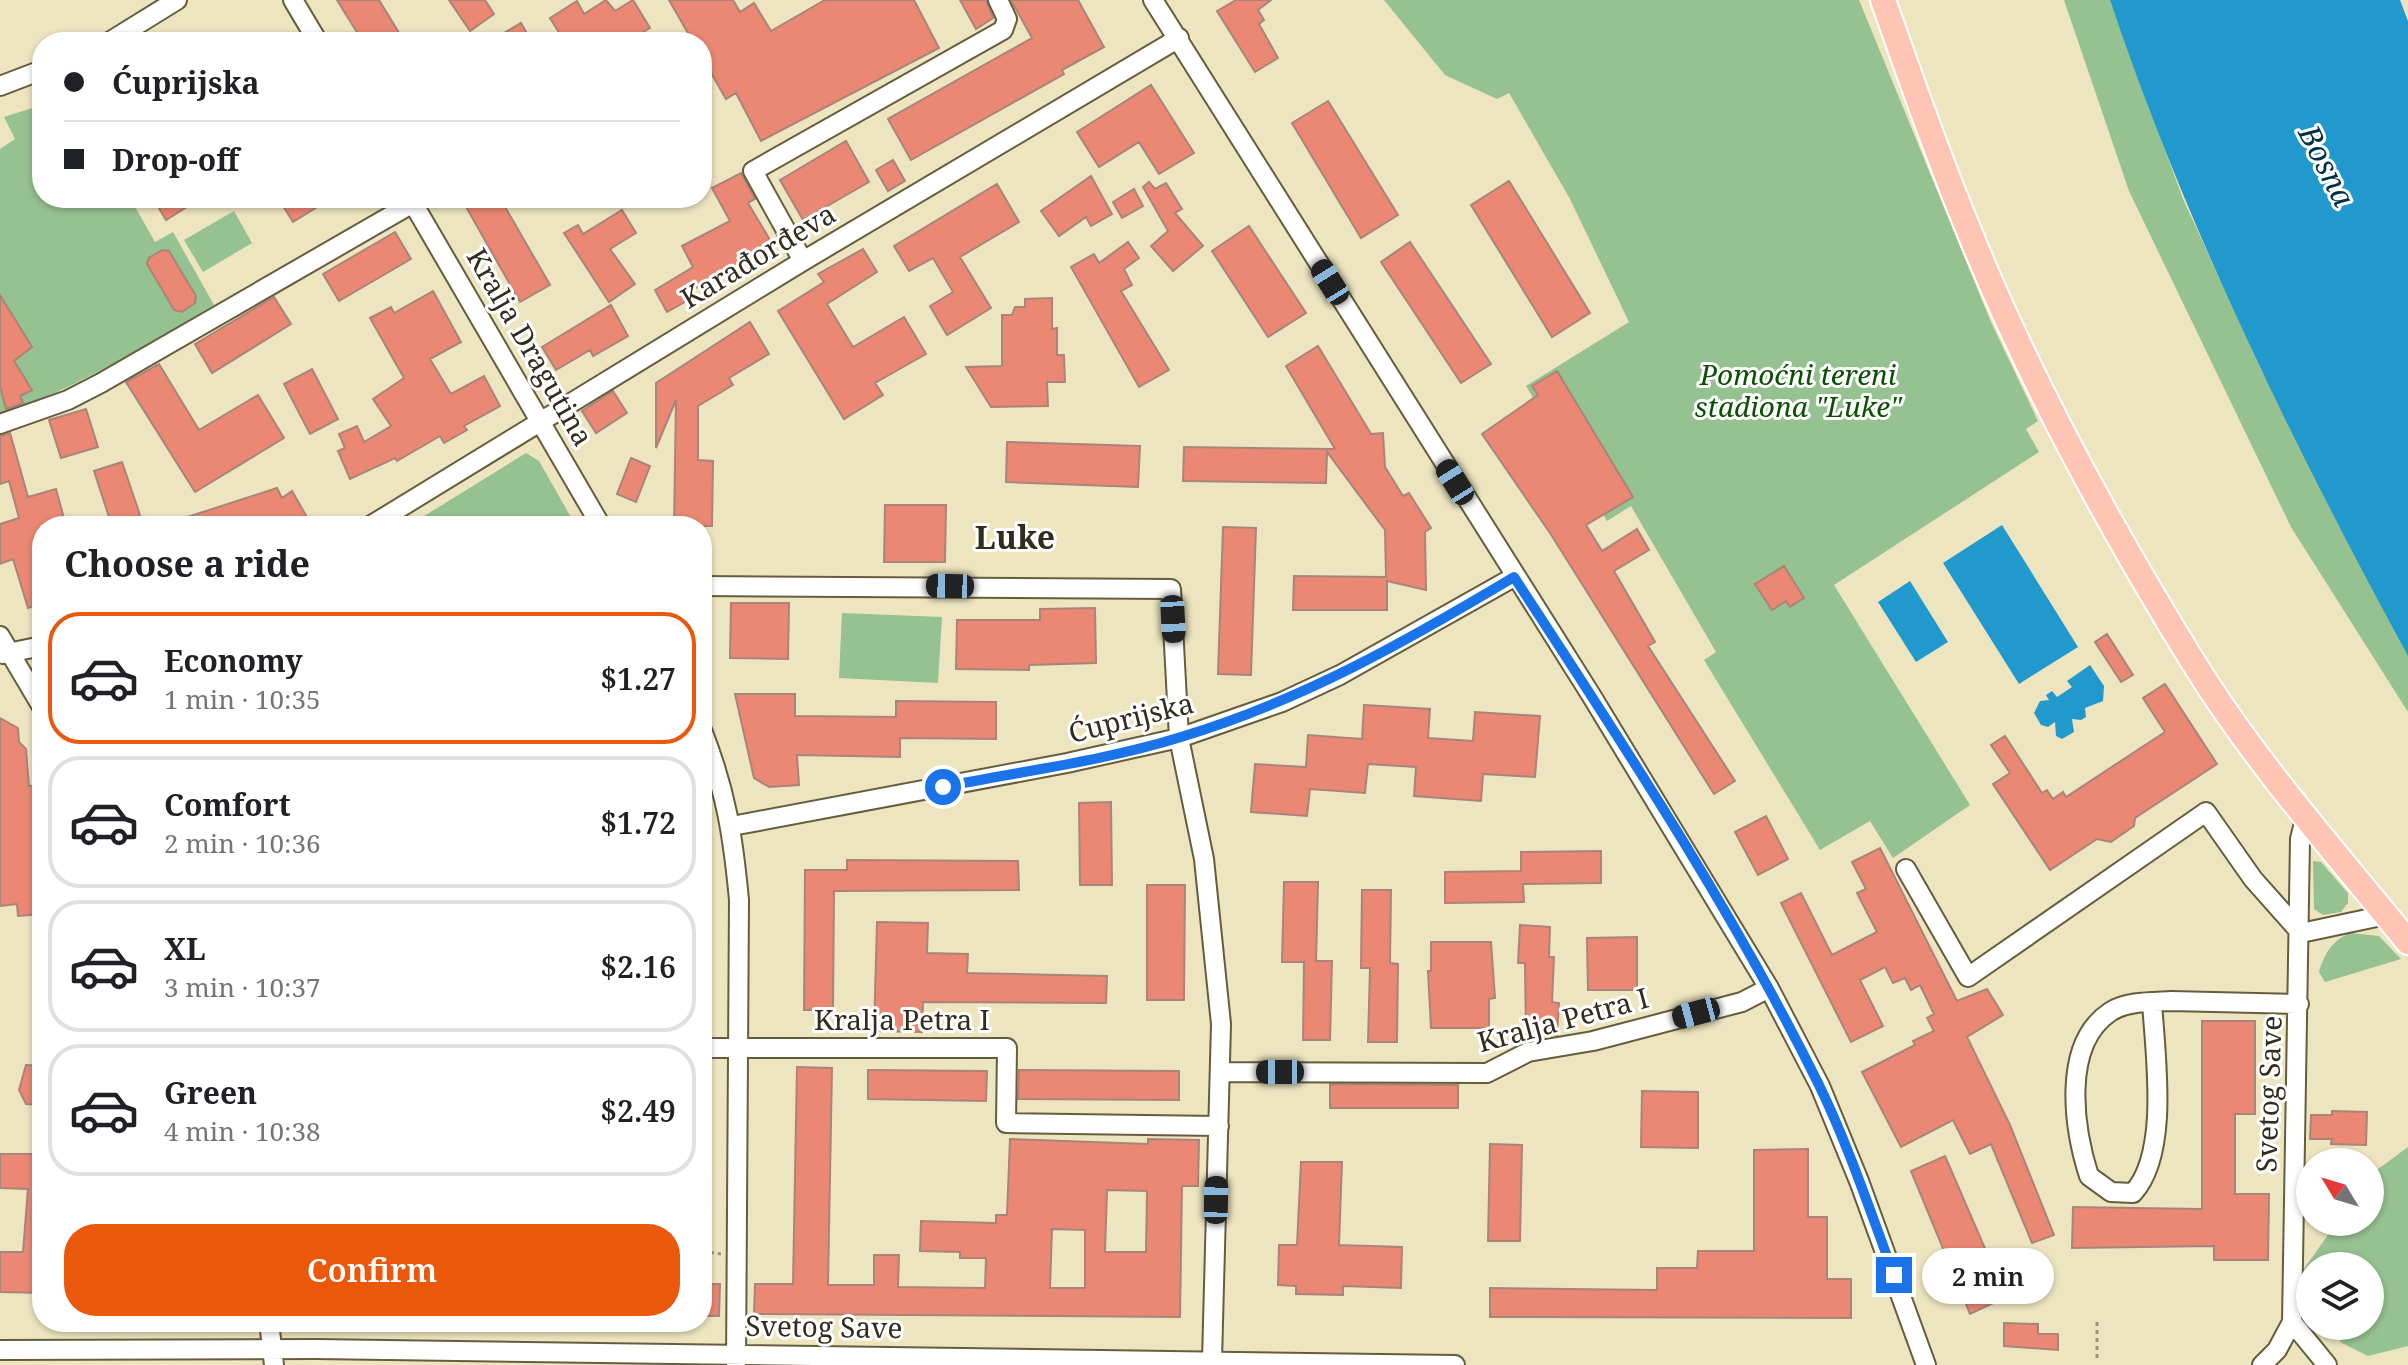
<!DOCTYPE html>
<meta charset="utf-8">
<style>
body{margin:0;font-family:"Noto Serif",serif;background:#f2f2f2;color:#202124;height:100vh;display:flex;flex-direction:column;font-size:30px;white-space:nowrap}
*{box-sizing:border-box;margin:0}
p{font-size:26px;color:#757577}
.icon{flex:none;width:44px;height:44px;fill:none;stroke:currentColor;stroke-width:2;stroke-linecap:round;stroke-linejoin:round}
.map{position:relative;flex:1;overflow:hidden}
.side{position:absolute;left:32px;top:516px;width:680px;height:816px;display:flex;flex-direction:column;background:#fff;border-radius:32px;box-shadow:0 2px 6px #0004}
.side>*{flex:none}
.hud{position:absolute;left:32px;top:32px;width:680px;height:176px;border-radius:32px;box-shadow:0 2px 6px #0004;display:grid;align-content:center;height:176px;padding:0 32px;background:#fff}
.needle{width:52px;rotate:308deg}
.tools{position:absolute;left:2296px;top:1148px;display:grid;gap:16px}
.tools a{display:grid;place-items:center;width:88px;height:88px;border-radius:50%;background:#fff;box-shadow:0 2px 6px #0004;font-size:40px}
.end{position:absolute;width:36px;height:36px;margin:-18px;border:10px solid #1a73e8;background:#fff;box-shadow:0 0 0 4px #fff}
.from{border-radius:50%}
.bubble{position:absolute;height:56px;border-radius:28px;background:#fff;box-shadow:0 2px 6px #0004;font-size:26px;font-weight:600;line-height:56px;text-align:center}
.car{position:absolute;width:24px;height:48px;margin:-24px -12px;border-radius:10px;box-shadow:0 0 6px 2px #0007;background:linear-gradient(#222 24%,#8ab4d8 0 40%,#222 0 76%,#8ab4d8 0 86%,#222 0)}
.hud b{display:flex;align-items:center;gap:28px;height:76px;font-size:30px}
.hud b+b{border-top:2px solid #e0e0e0}
.hud i{width:20px;height:20px;background:#202124}
ul{padding:0;list-style:none}
li{display:flex;align-items:center;gap:24px;height:132px;margin:0 16px 12px;padding:0 16px;border:4px solid #e0e0e0;border-radius:32px}
li div{flex:1}
li b{display:block;font-size:30px}
li em{font-style:normal;font-weight:600}
li.current{border-color:#ea580c}
li>.icon{width:72px;height:72px;stroke-width:1.5}
h2{padding:0 32px;font-size:36px;line-height:96px}
.action{display:flex;gap:16px;margin-top:auto;padding:16px 32px}
.action a{flex:1;height:92px;border-radius:32px;background:#ea580c;color:#fff;font-size:32px;font-weight:600;line-height:92px;text-align:center}
.map>svg:first-child{display:block}
.green{fill:#96c190}
.water{fill:#2299cd}
.building{fill:#ea8873;stroke:#aa837b;stroke-width:2;fill-rule:evenodd}
.lines{fill:none;stroke-linecap:round;stroke-linejoin:round}
.minor-casing{stroke:#655d3c;stroke-width:22}
.major-casing{stroke:#fff;stroke-width:28}
.path{stroke:#999378;stroke-width:3;stroke-dasharray:4 4;stroke-linecap:butt}
.minor{stroke:#fff;stroke-width:18}
.major{stroke:#fec4b4;stroke-width:24}
.route{stroke:#1a73e8;stroke-width:10}
.labels{text-anchor:middle;stroke-width:6;stroke-linejoin:round;paint-order:stroke}
.street-label{font-size:28px;fill:#302d1e;stroke:#fff}
.park-label{font-size:28px;font-style:italic;fill:#0b5002;stroke:#fff}
.water-label{font-size:30px;font-style:italic;fill:#002f44;stroke:#fff}
.quarter-label{font-size:32px;font-weight:bold;fill:#302d1e;stroke:#fff}
</style>
<div class="map">
<svg width="2408" height="1365" viewBox="0 0 2408 1365">
<rect width="100%" height="100%" fill="#ede5c0"/>
<path class="green" d="M1384,0H1859L1991,322L2038,421L2026,429L2039,452L1834,585L1970,805L1893,858L1870,821L1820,850L1704,660L1716,652L1631,506L1607,521L1526,386L1629,322L1570,199L1509,93L1497,99L1445,75Z
M2064,0H2110L2183,199L2261,369L2408,656V712L2291,527L2129,191Z
M42,105V198H111L116,206L130,198L155,242L173,232L214,305C144,346 77,389 0,414V149L15,139L4,117Z
M234,211L252,243L203,272L184,240Z
M526,453L539,461L576,526H408Z
M842,613L942,617L938,683L839,678Z
M2313,861L2321,862L2348,893V903L2341,912L2323,915L2314,909Z
M2350,933L2379,936L2401,959L2325,982L2319,972C2324,955 2332,940 2350,933Z
M2408,1147V1346L2368,1356L2342,1343L2325,1326H2370V1266H2310V1313L2304,1269L2337,1222H2370V1175Z"/>
<path class="water" d="M2110,0H2400L2408,21V656C2293,444 2187,229 2110,0Z
M2002,525L2078,647L2019,684L1943,563Z
M1910,581L1948,642L1916,662L1878,602Z
M2090,665L2104,686L2103,701L2085,708L2086,717L2081,720L2072,719L2074,732L2062,739L2056,736L2055,722L2048,727L2041,725L2034,713L2040,701L2049,700L2046,695L2052,691L2057,697L2072,687L2067,681Z"/>
<path class="building" d="M337,0H379L401,36L392,42H363Z
M449,0H485L494,14L470,31Z
M606,0L615,11L633,0L650,28L627,42H585L581,36L565,42L550,18L577,1L584,14Z
M669,0H733L740,12L754,3L771,31L825,0H914L939,48L761,141L736,93L726,99L702,57V42H693Z
M960,0H986L993,18L976,29Z
M1011,0H1078L1104,47L1062,70L1064,74L911,160L888,119L1032,38Z
M1236,0H1271L1258,10L1264,20L1259,24L1278,58L1255,72L1217,11Z
M521,23L532,42H489Z
M1151,85L1194,153L1159,174L1139,142L1099,167L1077,132Z
M1328,101L1398,215L1361,238L1292,123Z
M846,141L869,182L803,220L780,180Z
M893,160L905,181L888,191L876,170Z
M741,173L755,199L748,203L773,245L687,293L690,299L667,312L655,290L693,267L682,246L730,221L712,188Z
M1091,176L1112,214L1091,226L1086,217L1059,236L1041,211Z
M1509,181L1590,313L1552,337L1471,205Z
M1149,182L1155,189L1166,183L1182,209L1175,213L1203,246L1173,271L1151,246L1168,231L1143,187Z
M997,184L1019,222L960,257L991,308L947,335L930,306L953,292L933,258L909,271L894,246Z
M1134,189L1143,206L1122,218L1113,202Z
M153,198H201L166,220Z
M278,198H332L293,222Z
M461,198H500L550,285L520,302Z
M622,210L636,233L610,249L635,284L609,302L564,233L578,225L583,234Z
M1249,226L1306,313L1268,337L1212,251Z
M395,232L411,259L339,301L323,274Z
M1128,242L1139,258L1124,269L1132,285L1121,291L1169,370L1139,387L1071,267L1094,254L1099,263Z
M1410,242L1491,364L1461,383L1381,262Z
M863,249L877,272L827,304L853,347L904,317L926,354L875,383L883,395L844,419L778,311L824,282L818,274Z
M162,250L169,251L196,296L195,303L182,312L174,310L147,264L149,258Z
M433,291L461,342L430,359L451,394L484,376L500,406L464,426L467,430L444,443L440,436L397,461L395,458L350,479L338,451L345,448L339,434L357,426L364,442L391,426L373,399L404,378L370,318L391,307L394,313Z
M0,295L32,347L14,361L32,390L20,396L23,403L6,409L0,386Z
M274,297L291,324L212,373L195,344Z
M1052,298V329L1057,328V355H1064L1065,382H1047L1048,406L991,407L966,367L1002,366V315H1012L1015,307H1025V299Z
M611,305L628,336L593,356L590,350L556,370L542,347Z
M750,322L769,354L729,378L733,385L698,406V460L713,461L712,526H674L676,400L656,448V383Z
M1318,346L1371,434L1383,433L1385,467L1403,496L1409,493L1431,528L1425,532L1426,590L1387,581V610H1293L1294,576L1386,577L1385,530L1327,452L1326,483L1183,481L1184,447L1335,449L1286,366Z
M159,364L199,430L258,395L284,438L195,492L126,382Z
M312,369L338,419L310,434L284,384Z
M1557,371L1633,497L1586,525L1602,551L1637,529L1649,550L1614,571L1655,642L1648,646L1735,781L1714,794L1550,533L1482,434L1538,395L1532,386Z
M613,391L627,413L596,433L582,411Z
M86,409L98,447L61,458L49,420Z
M10,433L28,497L56,489L66,526H42V603L28,608L13,559L0,564V524L19,518L9,481L0,484V436Z
M1007,442L1140,446L1138,487L1006,482Z
M631,458L650,466L636,502L617,494Z
M122,462L138,509L143,526H112L94,471Z
M277,488L282,498L292,491L308,519L296,526H170L169,523Z
M885,505H946L945,562H884Z
M1223,527L1256,528L1251,675L1218,674Z
M1784,566L1804,598L1790,607L1786,601L1772,610L1755,584Z
M731,603H789L788,659L730,658Z
M1095,608L1096,663L1029,665V670L956,669L957,620H1040V609Z
M2107,634L2133,675L2121,682L2095,642Z
M2165,684L2217,764L2135,818L2134,826L2111,842L2097,839L2050,870L1993,784L2010,773L1991,745L2005,736L2042,793L2047,790L2053,799L2063,792L2066,797L2165,732L2143,698Z
M735,694H795V716L896,717V701L996,702V739L900,738V757L797,755L799,785L769,787L754,778Z
M1364,705L1430,709L1428,738L1473,741L1475,712L1540,716L1535,777L1483,774L1481,801L1414,796L1416,767L1368,764L1365,793L1310,789L1307,816L1251,812L1255,764L1306,767L1308,735L1362,739Z
M0,718L18,728L19,742L26,749L29,786L42,785V914L18,916L17,904L0,906Z
M1111,802L1112,885H1080L1079,803Z
M1766,816L1788,859L1758,875L1735,832Z
M1880,848L1957,1001L1987,989L2003,1015L1967,1037L2010,1125L2054,1235L2032,1243L1991,1144L1970,1154L1953,1120L1901,1147L1862,1072L1915,1045L1913,1041L1934,1031L1927,1018L1934,1014L1920,985L1911,990L1905,978L1893,983L1885,967L1860,980L1883,1026L1851,1042L1781,903L1801,893L1832,955L1877,932L1857,893L1866,889L1852,862Z
M1601,851V883L1523,884L1524,902L1445,903V872L1521,871V852Z
M847,860L1018,861L1019,890L834,891L833,1010H804L805,870H847Z
M1284,882H1318L1316,961H1332L1330,1040H1303L1304,962H1282Z
M1147,885H1185L1184,1000H1147Z
M1362,890H1391L1390,963L1398,964L1397,1042H1368L1370,968H1361Z
M877,922L928,923L927,953L968,954L967,973L1107,976L1106,1003L923,1002L922,1032L874,1031Z
M1520,925L1550,927L1549,957H1554L1552,1002L1559,1003L1557,1035L1526,1037L1525,963H1518Z
M1637,937V990H1588L1587,938Z
M1431,942H1491L1495,998L1489,999V1028H1431L1428,971H1431Z
M2202,1021H2255V1114H2235V1194H2269L2268,1260H2214V1246L2072,1248L2073,1207L2202,1209Z
M26,1065L42,1066V1105L26,1104L19,1090Z
M797,1067L832,1068L828,1285H874V1255H899L898,1287L985,1288L986,1258H960V1252L920,1251L921,1221L996,1223V1215H1007L1010,1139L1148,1144V1139L1199,1140L1198,1186H1182L1180,1317L754,1314L755,1284H793ZM1107,1190L1147,1191L1146,1252H1105ZM1052,1229L1085,1230V1288H1050Z
M868,1070L987,1071L986,1101L868,1099Z
M1019,1070L1179,1071V1100L1018,1099Z
M1330,1084L1458,1085V1108H1330Z
M1642,1091L1698,1092V1148L1641,1147Z
M2332,1111L2367,1112L2366,1145L2331,1144L2332,1139H2310L2311,1115H2332Z
M1490,1144L1522,1145L1520,1241H1488Z
M1808,1149V1217H1827V1279H1851V1318L1490,1317V1288L1657,1290V1268H1697L1698,1251H1754V1150Z
M0,1154H42V1293L0,1292V1252H23L28,1189L0,1188Z
M1945,1156L2006,1297L1970,1314L1911,1171Z
M1301,1162H1342L1339,1245L1402,1247L1401,1288L1343,1286V1295L1296,1294V1286L1278,1285L1279,1245H1297Z
M702,1284H720L719,1316H702Z
M2004,1323L2038,1324V1334H2058V1350L2004,1346Z"/>
<g class="lines">
<defs>
<path id="minor" d="M293,0L318,42
M1153,0L1591,695L1769,988L1820,1086L1859,1181L1926,1365
M109,42L177,0
M0,86L42,70
M410,198L601,526
M803,261L753,171L1003,30L1007,19L998,0
M0,424L68,400L101,383L413,203
M370,526L803,261L1179,38
M702,586L1171,589L1179,738L1204,859L1221,1024L1212,1360
M0,636L42,707
M3,654L42,646
M702,730C726,791 733,836 739,900L736,1365
M732,826L1067,763L1179,738L1282,702L1340,675L1514,577
M1906,869L1968,977L2206,812L2253,879L2301,933L2386,915
M2152,1002C2155,1054 2170,1153 2133,1193L2111,1192L2089,1176C2074,1129 2061,1045 2110,1012C2126,1001 2153,1002 2171,1001L2299,1004
M702,1048H1007L1006,1123L1219,1126
M1221,1072L1487,1073L1528,1052L1593,1041L1742,1002L1769,988
M269,1322L274,1365
M2292,1322L2327,1365
M0,1350L316,1349L1455,1365
M2262,1365L2277,1350L2292,1322L2300,839L2306,815"/>
<path id="major" d="M1883,0C1910,76 1936,152 1967,226C2028,378 2109,526 2195,665C2256,763 2335,852 2408,942"/>
</defs>
<use href="#minor" class="minor-casing"/>
<use href="#major" class="major-casing"/>
<path class="path" d="M702,1251L721,1254
M116,1329L228,1322
M2097,1358V1319"/>
<use href="#minor" class="minor"/>
<use href="#major" class="major"/>
</g>
<g class="lines">
<path class="route" d="M943,787C1022,771 1104,761 1181,737C1301,701 1407,641 1514,577C1621,741 1731,907 1818,1083C1848,1144 1870,1211 1894,1275"/>
</g>
<g class="labels">
<g class="street-label">
<text transform="translate(758 256) rotate(-31)" y="10">Karađorđeva</text>
<text transform="translate(530 347) rotate(60)" y="10">Kralja Dragutina</text>
<text transform="translate(1131 718) rotate(-14)" y="10">Ćuprijska</text>
<text x="902" y="1030">Kralja Petra I</text>
<text transform="translate(1563 1020) rotate(-15)" y="10">Kralja Petra I</text>
<text transform="translate(2269 1094) rotate(-88)" y="10">Svetog Save</text>
<text transform="translate(824 1327) rotate(1)" y="10">Svetog Save</text>
</g>
<g class="park-label">
<text x="1798" y="385">Pomoćni tereni<tspan x="1798" dy="32">stadiona "Luke"</tspan></text>
</g>
<g class="water-label">
<text transform="translate(2326 166) rotate(63)" y="10">Bosna</text>
</g>
<g class="quarter-label">
<text x="1015" y="549">Luke</text>
</g>
</g>
</svg>
<div class="tools">
<a><svg class="needle" viewBox="-14 -14 28 28"><path d="M0-13l5 13h-10z" fill="#e53935"/><path d="M0 13l5-13h-10z" fill="#757577"/></svg></a>
<a><svg class="icon" aria-label="layers" viewBox="0 0 24 24"><path d="M12 4l9 5-9 5-9-5zM3 14l9 5 9-5"/></svg></a>
</div>
<i class="end from" style="left:943px;top:787px"></i>
<i class="end" style="left:1894px;top:1275px"></i>
<div class="bubble" style="left:1922px;top:1248px;width:132px">2 min</div>
<i class="car" style="left:1330px;top:282px;rotate:328deg"></i>
<i class="car" style="left:1455px;top:482px;rotate:328deg"></i>
<i class="car" style="left:950px;top:586px;rotate:271deg"></i>
<i class="car" style="left:1173px;top:619px;rotate:177deg"></i>
<i class="car" style="left:1696px;top:1013px;rotate:255deg"></i>
<i class="car" style="left:1280px;top:1072px;rotate:270deg"></i>
<i class="car" style="left:1216px;top:1200px;rotate:1deg"></i>
<div class="hud">
<b><i class="from"></i>Ćuprijska</b>
<b><i></i>Drop-off</b>
</div>
<section class="side">
<h2>Choose a ride</h2>
<ul>
<li class="current"><svg class="icon" aria-label="car" viewBox="0 0 24 24"><path d="M5 17H2v-5l4-1 3-4h7l3 4 3 1v5h-3M9 17h6M6 11h13"/><circle cx="7" cy="17" r="2"/><circle cx="17" cy="17" r="2"/></svg><div><b>Economy</b><p>1 min · 10:35</p></div><em>$1.27</em></li>
<li><svg class="icon" aria-label="car" viewBox="0 0 24 24"><path d="M5 17H2v-5l4-1 3-4h7l3 4 3 1v5h-3M9 17h6M6 11h13"/><circle cx="7" cy="17" r="2"/><circle cx="17" cy="17" r="2"/></svg><div><b>Comfort</b><p>2 min · 10:36</p></div><em>$1.72</em></li>
<li><svg class="icon" aria-label="car" viewBox="0 0 24 24"><path d="M5 17H2v-5l4-1 3-4h7l3 4 3 1v5h-3M9 17h6M6 11h13"/><circle cx="7" cy="17" r="2"/><circle cx="17" cy="17" r="2"/></svg><div><b>XL</b><p>3 min · 10:37</p></div><em>$2.16</em></li>
<li><svg class="icon" aria-label="car" viewBox="0 0 24 24"><path d="M5 17H2v-5l4-1 3-4h7l3 4 3 1v5h-3M9 17h6M6 11h13"/><circle cx="7" cy="17" r="2"/><circle cx="17" cy="17" r="2"/></svg><div><b>Green</b><p>4 min · 10:38</p></div><em>$2.49</em></li>
</ul>
<div class="action"><a>Confirm</a></div>
</section>
</div>
